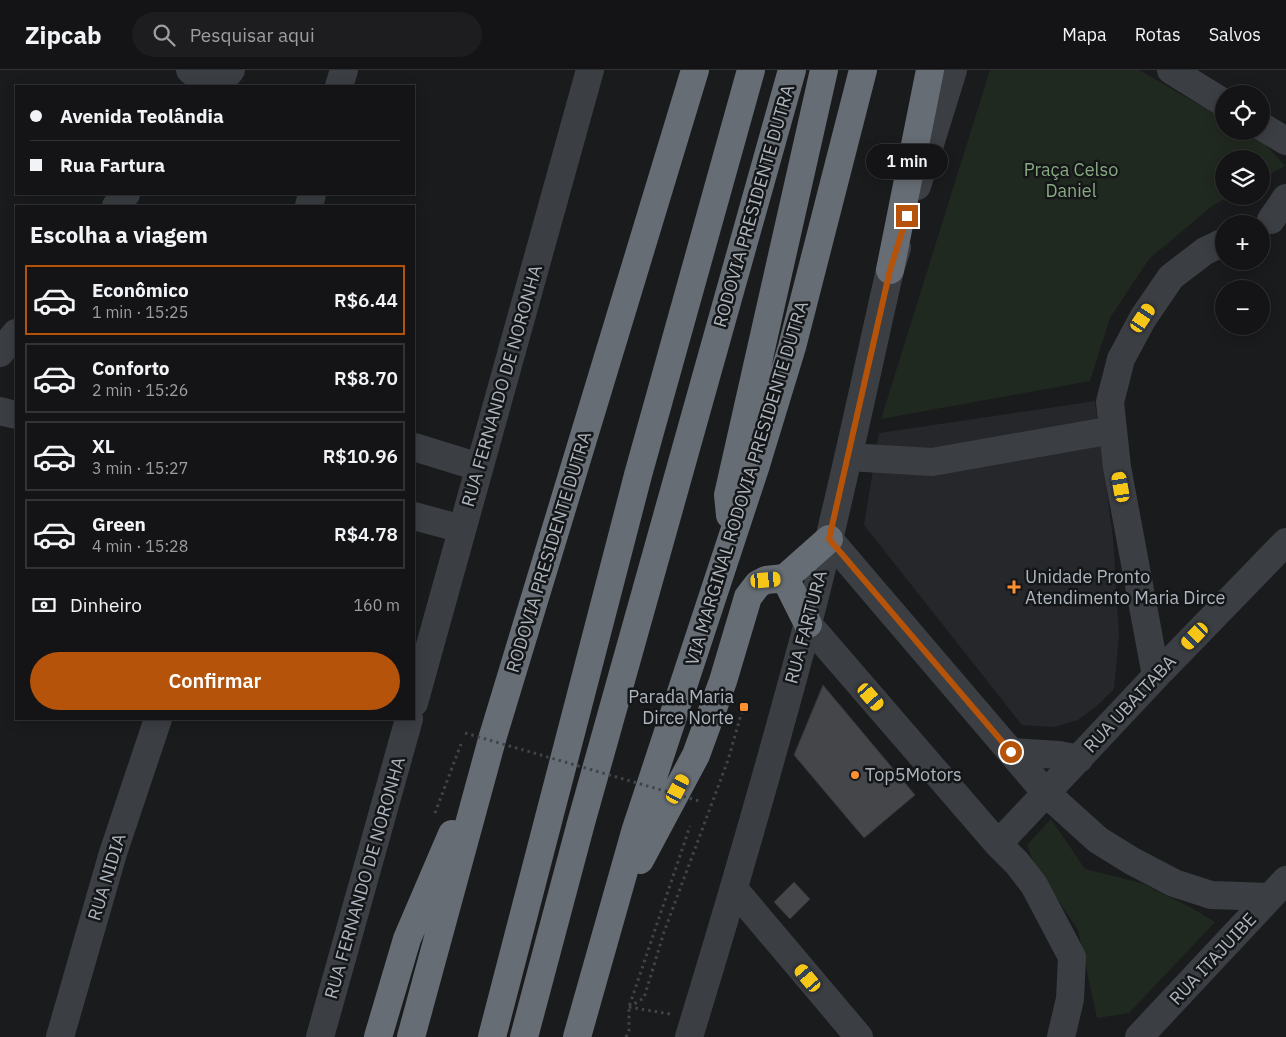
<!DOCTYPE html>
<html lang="pt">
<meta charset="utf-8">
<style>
body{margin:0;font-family:"IBM Plex Sans",sans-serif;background:#1d1d1f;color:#f1f3f6;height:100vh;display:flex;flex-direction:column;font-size:19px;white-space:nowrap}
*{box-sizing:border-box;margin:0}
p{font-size:16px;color:#9d9ea1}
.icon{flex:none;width:28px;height:28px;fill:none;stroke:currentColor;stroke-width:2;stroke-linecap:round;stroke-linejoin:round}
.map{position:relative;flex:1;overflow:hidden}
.sheet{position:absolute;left:15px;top:135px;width:400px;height:515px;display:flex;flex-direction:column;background:#141416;border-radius:0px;box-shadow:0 2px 12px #0003,0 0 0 1px #333335}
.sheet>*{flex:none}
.top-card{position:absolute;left:15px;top:15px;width:400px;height:110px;border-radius:0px;box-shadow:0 2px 12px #0003,0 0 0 1px #333335;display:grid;align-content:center;height:110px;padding:0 15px;background:#141416}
.tools{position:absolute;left:1215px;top:15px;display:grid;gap:10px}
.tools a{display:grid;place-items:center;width:55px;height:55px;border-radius:50%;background:#141416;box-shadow:0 2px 12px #0003,0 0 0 1px #333335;font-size:25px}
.end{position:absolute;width:22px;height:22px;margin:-11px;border:6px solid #b45309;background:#fff;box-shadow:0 0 0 2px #fff}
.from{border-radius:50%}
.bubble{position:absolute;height:35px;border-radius:18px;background:#141416;box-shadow:0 2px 12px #0003,0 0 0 1px #333335;font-size:16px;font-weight:600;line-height:35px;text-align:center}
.car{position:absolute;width:15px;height:30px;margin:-15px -8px;border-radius:6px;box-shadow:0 0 4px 1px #0007;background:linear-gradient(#f5c518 24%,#345 0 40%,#f5c518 0 76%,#345 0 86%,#f5c518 0)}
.top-card b{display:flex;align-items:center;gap:18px;height:48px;font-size:19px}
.top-card b+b{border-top:1px solid #333335}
.top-card i{width:12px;height:12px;background:#f1f3f6}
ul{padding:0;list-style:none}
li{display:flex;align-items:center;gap:15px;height:70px;margin:0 10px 8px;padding:0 5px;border:2px solid #333335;border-radius:0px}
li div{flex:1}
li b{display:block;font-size:19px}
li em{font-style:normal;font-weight:600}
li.current{border-color:#b45309}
li>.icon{width:45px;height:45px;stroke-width:1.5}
h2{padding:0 15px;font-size:22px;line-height:60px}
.pay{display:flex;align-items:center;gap:12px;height:55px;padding:0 15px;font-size:19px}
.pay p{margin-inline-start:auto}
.cta{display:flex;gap:10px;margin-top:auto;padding:10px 15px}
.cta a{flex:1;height:58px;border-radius:30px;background:#b45309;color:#fff;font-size:20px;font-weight:600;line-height:58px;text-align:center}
header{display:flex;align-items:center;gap:30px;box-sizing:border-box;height:70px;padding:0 25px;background:#141416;border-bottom:1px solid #333335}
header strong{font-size:24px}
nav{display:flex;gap:28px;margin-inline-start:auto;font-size:18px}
.search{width:350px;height:45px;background:#1d1d1f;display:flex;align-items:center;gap:12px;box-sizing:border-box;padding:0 18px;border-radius:28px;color:#9d9ea1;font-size:19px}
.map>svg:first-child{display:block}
.built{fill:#26272a}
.green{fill:#20291f}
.building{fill:#44464a;stroke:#343539}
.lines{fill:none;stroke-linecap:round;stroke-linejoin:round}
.path{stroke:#41454a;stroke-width:3;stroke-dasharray:2.5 4;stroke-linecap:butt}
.minor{stroke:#3b3e43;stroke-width:28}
.highway{stroke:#666d74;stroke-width:28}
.path-bridge{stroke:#41454a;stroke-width:3;stroke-dasharray:2.5 4;stroke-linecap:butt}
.route{stroke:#b45309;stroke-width:6}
.poi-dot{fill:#ff9031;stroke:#151618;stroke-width:2}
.labels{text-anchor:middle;stroke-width:5;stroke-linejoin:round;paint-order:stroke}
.park-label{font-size:18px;fill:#87aa81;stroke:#151618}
.street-label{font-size:18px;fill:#acb5be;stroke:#151618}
.poi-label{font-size:18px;fill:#acb5be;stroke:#151618;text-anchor:start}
</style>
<header>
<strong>Zipcab</strong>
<div class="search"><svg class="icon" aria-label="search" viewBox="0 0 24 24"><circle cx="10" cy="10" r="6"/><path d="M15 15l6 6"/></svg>Pesquisar aqui</div>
<nav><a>Mapa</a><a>Rotas</a><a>Salvos</a></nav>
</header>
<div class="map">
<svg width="1286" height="967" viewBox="0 0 1286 967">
<rect width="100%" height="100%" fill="#1a1b1d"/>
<path class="built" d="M1095,331L1113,468L1119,565L1114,619L1097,636L1078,650L1054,657L1022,655L864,455L879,363Z"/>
<path class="green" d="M990,0H1139L1224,49V61H1244L1264,73L1285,96L1261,109V89H1224V126H1230L1212,136L1149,189L1110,248L1090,311L881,349Z
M1051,749L1085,799L1141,813L1190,837L1215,852L1129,943L1097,948L1078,860L1034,794L1027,775Z"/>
<path class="building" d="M823,615L915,725L864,768L794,685Z
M794,812L810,829L790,849L774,832Z"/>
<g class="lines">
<path class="path" d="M435,743L461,674
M629,937L644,928L664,862L728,690L743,638
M629,937L670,944
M626,967L629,961V937L690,756"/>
<path class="minor" d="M190,0L211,16
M1171,0L1224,33
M218,16L231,0
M339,16L344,0
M1261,56L1286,71
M917,116L953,0
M116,136L126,124
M309,136L312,124
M1271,150L1286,128
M0,283L16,263
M0,341L16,345
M414,377L479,397
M848,387L932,392L1113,360
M414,446L462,459
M829,469L1046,723L1098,770L1132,791L1174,813L1211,825L1270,827
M808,554L998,774L1017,793L1034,815L1072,887L1070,929L1061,967
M1156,606L1117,397L1110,332L1121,289L1143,248L1171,207L1205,181L1224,172
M414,633L590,0
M1011,682L1059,685L1079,689
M998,774L1156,606L1286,472
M734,819L859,967
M60,967L113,783L158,649
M320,967L409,649
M689,967C731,830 771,692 808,553C839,437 863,318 890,200L897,178
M1139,967L1286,810"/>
<path class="highway" d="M890,200L930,0
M730,445L728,425L824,0
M785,508L808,554
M640,790L696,685L723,611L748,527L758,514L766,510L785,508L829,469
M378,967L407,869L452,764
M411,967L493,666L695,0
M492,967L638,405L751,0
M524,967L581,753L792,0
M577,967L635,762L756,395L792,277L863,0"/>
<path class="path-bridge" d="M465,663L699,731"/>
</g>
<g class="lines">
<path class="route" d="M907,146L890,200L829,469L1011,682"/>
</g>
<g class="poi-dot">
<path d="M1011.5 509.5h5v5h5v5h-5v5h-5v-5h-5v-5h5z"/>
<rect x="739" y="632" width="10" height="10" rx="2.5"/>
<circle cx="855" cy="705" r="5"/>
</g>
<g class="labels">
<g class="park-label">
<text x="1071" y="106">Praça Celso<tspan x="1071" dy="21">Daniel</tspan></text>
</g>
<g class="street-label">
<text transform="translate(754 136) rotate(-74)" y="6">RODOVIA PRESIDENTE DUTRA</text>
<text transform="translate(502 316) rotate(-74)" y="6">RUA FERNANDO DE NORONHA</text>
<text transform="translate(747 413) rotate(-73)" y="6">VIA MARGINAL RODOVIA PRESIDENTE DUTRA</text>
<text transform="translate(549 482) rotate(-73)" y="6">RODOVIA PRESIDENTE DUTRA</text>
<text transform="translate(806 557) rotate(-75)" y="6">RUA FARTURA</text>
<text transform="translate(1130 634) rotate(-47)" y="6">RUA UBAITABA</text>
<text transform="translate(107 807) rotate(-73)" y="6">RUA NIDIA</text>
<text transform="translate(365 808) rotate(-74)" y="6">RUA FERNANDO DE NORONHA</text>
<text transform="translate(1213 889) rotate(-47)" y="6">RUA ITAJUIBE</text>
</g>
<g class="poi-label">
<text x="1025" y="513">Unidade Pronto<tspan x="1025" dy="21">Atendimento Maria Dirce</tspan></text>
<text x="734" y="633" text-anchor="end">Parada Maria<tspan x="734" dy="21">Dirce Norte</tspan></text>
<text x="865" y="711">Top5Motors</text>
</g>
</g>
</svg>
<div class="tools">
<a><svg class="icon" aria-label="locate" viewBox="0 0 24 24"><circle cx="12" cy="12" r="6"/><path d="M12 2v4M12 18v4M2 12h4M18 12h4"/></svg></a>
<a><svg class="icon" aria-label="layers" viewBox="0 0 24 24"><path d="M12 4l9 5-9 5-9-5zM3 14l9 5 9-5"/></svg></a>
<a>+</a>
<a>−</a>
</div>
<i class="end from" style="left:1011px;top:682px"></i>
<i class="end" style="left:907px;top:146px"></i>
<div class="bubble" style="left:866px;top:74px;width:82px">1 min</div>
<i class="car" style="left:1143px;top:248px;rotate:34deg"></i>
<i class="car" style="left:1121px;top:417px;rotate:350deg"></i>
<i class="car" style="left:766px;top:510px;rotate:85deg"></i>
<i class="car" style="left:1195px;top:566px;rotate:224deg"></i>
<i class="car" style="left:871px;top:627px;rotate:139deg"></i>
<i class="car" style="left:678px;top:719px;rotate:28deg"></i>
<i class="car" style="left:808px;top:908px;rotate:320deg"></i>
<div class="top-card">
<b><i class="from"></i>Avenida Teolândia</b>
<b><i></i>Rua Fartura</b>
</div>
<section class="sheet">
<h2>Escolha a viagem</h2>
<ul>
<li class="current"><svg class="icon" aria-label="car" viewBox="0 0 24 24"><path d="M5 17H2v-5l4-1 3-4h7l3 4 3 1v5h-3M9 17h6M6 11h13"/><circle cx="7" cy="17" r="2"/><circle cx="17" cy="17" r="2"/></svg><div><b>Econômico</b><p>1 min · 15:25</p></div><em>R$6.44</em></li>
<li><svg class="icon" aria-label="car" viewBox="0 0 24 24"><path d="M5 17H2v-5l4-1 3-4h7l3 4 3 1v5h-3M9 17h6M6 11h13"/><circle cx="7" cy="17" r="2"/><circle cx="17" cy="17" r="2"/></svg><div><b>Conforto</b><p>2 min · 15:26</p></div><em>R$8.70</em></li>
<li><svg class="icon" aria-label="car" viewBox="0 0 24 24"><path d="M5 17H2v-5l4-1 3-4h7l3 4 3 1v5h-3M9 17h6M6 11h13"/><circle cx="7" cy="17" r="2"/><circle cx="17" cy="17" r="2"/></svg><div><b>XL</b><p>3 min · 15:27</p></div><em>R$10.96</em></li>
<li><svg class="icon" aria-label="car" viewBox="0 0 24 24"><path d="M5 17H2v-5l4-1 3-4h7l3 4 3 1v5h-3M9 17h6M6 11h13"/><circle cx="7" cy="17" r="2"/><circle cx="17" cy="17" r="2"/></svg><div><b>Green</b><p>4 min · 15:28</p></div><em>R$4.78</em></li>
</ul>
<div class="pay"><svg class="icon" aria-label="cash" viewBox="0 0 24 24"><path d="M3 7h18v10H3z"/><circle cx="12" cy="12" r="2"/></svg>Dinheiro<p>160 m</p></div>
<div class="cta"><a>Confirmar</a></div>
</section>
</div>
